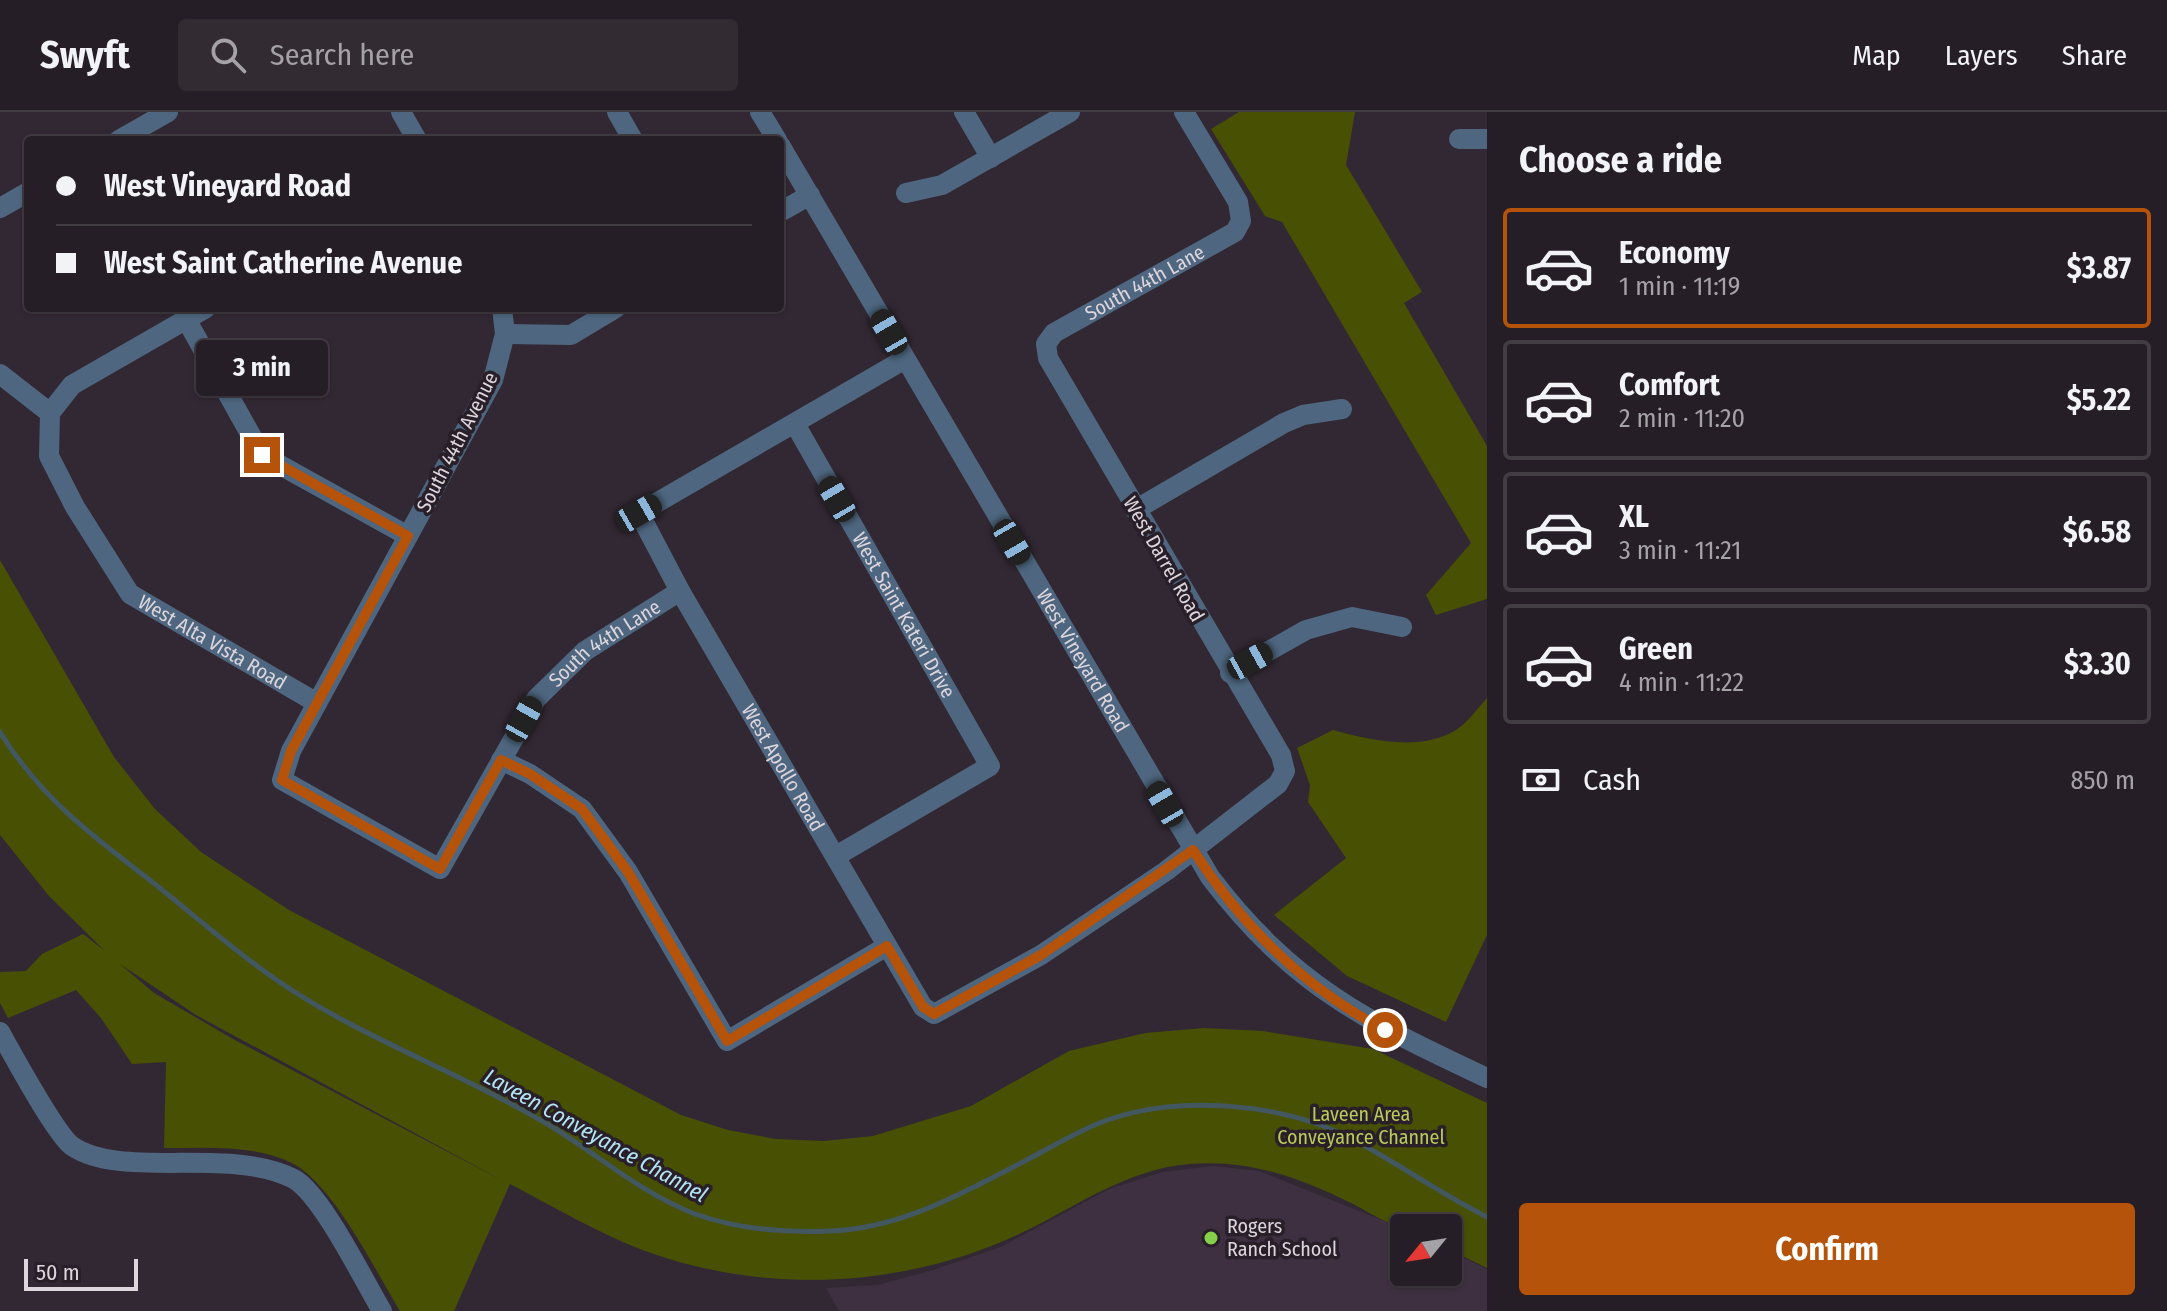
<!DOCTYPE html>
<meta charset="utf-8">
<style>
body{margin:0;font-family:"Fira Sans Condensed",sans-serif;background:#322b32;color:#f1f3f6;height:100vh;display:flex;flex-direction:column;font-size:30px;white-space:nowrap}
*{box-sizing:border-box;margin:0}
p{font-size:26px;color:#a4a2a7}
.icon{flex:none;width:44px;height:44px;fill:none;stroke:currentColor;stroke-width:2;stroke-linecap:round;stroke-linejoin:round}
.map{position:relative;flex:1;overflow:hidden}
.panel{display:flex;flex-direction:column;background:#261e26;width:680px}
.panel>*{flex:none}
.banner{position:absolute;left:24px;top:24px;width:760px;height:176px;border-radius:8px;box-shadow:0 2px 6px #0004,0 0 0 2px #423c43;display:grid;align-content:center;height:176px;padding:0 32px;background:#261e26}
.needle{width:52px;rotate:240deg}
.fabs{position:absolute;left:1390px;top:1102px;display:grid;gap:16px}
.fabs a{display:grid;place-items:center;width:72px;height:72px;border-radius:8px;background:#261e26;box-shadow:0 2px 6px #0004,0 0 0 2px #423c43;font-size:40px}
.scale{position:absolute;left:24px;bottom:20px;width:114px;box-sizing:border-box;padding-left:8px;border:4px solid #ddd6dd;border-top:0;font-size:22px;line-height:28px;white-space:nowrap;color:#ddd6dd;-webkit-text-stroke:6px #281f29;paint-order:stroke}
.end{position:absolute;width:36px;height:36px;margin:-18px;border:10px solid #b45309;background:#fff;box-shadow:0 0 0 4px #fff}
.from{border-radius:50%}
.bubble{position:absolute;height:56px;border-radius:8px;background:#261e26;box-shadow:0 2px 6px #0004,0 0 0 2px #423c43;font-size:26px;font-weight:700;line-height:56px;text-align:center}
.car{position:absolute;width:24px;height:48px;margin:-24px -12px;border-radius:10px;box-shadow:0 0 6px 2px #0007;background:linear-gradient(#222 24%,#8ab4d8 0 40%,#222 0 76%,#8ab4d8 0 86%,#222 0)}
.banner b{display:flex;align-items:center;gap:28px;height:76px;font-size:30px}
.banner b+b{border-top:2px solid #423c43}
.banner i{width:20px;height:20px;background:#f1f3f6}
ul{padding:0;list-style:none}
li{display:flex;align-items:center;gap:24px;height:120px;margin:0 16px 12px;padding:0 16px;border:4px solid #423c43;border-radius:8px}
li div{flex:1}
li b{display:block;font-size:30px}
li em{font-style:normal;font-weight:700}
li.on{border-color:#b45309}
li>.icon{width:72px;height:72px;stroke-width:1.5}
h2{padding:0 32px;font-size:36px;line-height:96px}
.pay{display:flex;align-items:center;gap:20px;height:88px;padding:0 32px;font-size:30px}
.pay p{margin-inline-start:auto}
.action{display:flex;gap:16px;margin-top:auto;padding:16px 32px}
.action a{flex:1;height:92px;border-radius:8px;background:#b45309;color:#fff;font-size:32px;font-weight:700;line-height:92px;text-align:center}
header{display:flex;align-items:center;gap:48px;box-sizing:border-box;height:112px;padding:0 40px;background:#261e26;border-bottom:2px solid #423c43}
header strong{font-size:38px}
nav{display:flex;gap:44px;margin-inline-start:auto;font-size:28px}
.search{width:560px;height:72px;background:#322b32;display:flex;align-items:center;gap:20px;box-sizing:border-box;padding:0 28px;border-radius:8px;color:#a4a2a7;font-size:30px}
main{display:flex;flex:1;min-height:0}
.map>svg:first-child{display:block}
.built{fill:#3e3040}
.green{fill:#485004;fill-rule:evenodd}
.lines{fill:none;stroke-linecap:round;stroke-linejoin:round}
.stream{stroke:#425760;stroke-width:5}
.minor{stroke:#4e667f;stroke-width:20}
.route{stroke:#b45309;stroke-width:10}
.poi-dot{fill:#86cf4b;stroke:#281f29;stroke-width:3}
.labels{text-anchor:middle;stroke-width:7;stroke-linejoin:round;paint-order:stroke}
.street-label{font-size:20px;fill:#ddd6dd;stroke:#281f29}
.park-label{font-size:20px;fill:#baca5a;stroke:#281f29}
.poi-label{font-size:20px;fill:#ddd6dd;stroke:#281f29;text-anchor:start}
.water-label{font-size:22px;font-style:italic;fill:#b3e4f4;stroke:#281f29}
</style>
<header>
<strong>Swyft</strong>
<div class="search"><svg class="icon" aria-label="search" viewBox="0 0 24 24"><circle cx="10" cy="10" r="6"/><path d="M15 15l6 6"/></svg>Search here</div>
<nav><a>Map</a><a>Layers</a><a>Share</a></nav>
</header>
<main>
<div class="map">
<svg width="1487" height="1199" viewBox="0 0 1487 1199">
<rect width="100%" height="100%" fill="#322833"/>
<path class="built" d="M1213,1054L1259,1059L1404,1117V1160H1448V1138L1487,1157V1199H839L826,1176L878,1173L933,1158L1001,1135L1109,1077L1163,1060Z"/>
<path class="green" d="M1239,0H1355L1346,53L1422,180L1404,191L1487,334V487L1436,503L1426,483L1471,431L1282,110L1265,104L1211,17Z
M0,448L114,645L155,697L201,740L289,798L681,1003L728,1018L776,1027L824,1029L873,1024L971,994L1069,939L1145,921L1204,916L1263,919L1373,937L1487,991V1156L1448,1137V1116C1434,1116 1419,1118 1406,1116C1389,1114 1367,1099 1351,1091C1298,1065 1248,1047 1189,1052C1120,1058 1067,1102 1006,1128C892,1177 761,1181 645,1139C598,1121 554,1095 510,1072L454,1199H400C375,1158 333,1072 292,1051C253,1032 206,1036 164,1036L166,950L132,952L101,906L76,878L8,906L0,891V860L26,859L42,842L83,822L105,839L49,784L0,723ZM120,852L196,903L507,1071L233,927L154,881Z
M1487,586V823L1446,910L1347,864L1274,803L1346,746L1308,690L1310,673L1297,636L1333,618C1370,628 1420,640 1456,618C1467,611 1478,596 1487,586Z"/>
<g class="lines">
<path class="stream" d="M0,620C40,685 92,724 151,769C193,802 234,839 278,869C363,927 462,961 549,1013C597,1042 642,1082 695,1102C737,1117 786,1121 830,1119C899,1117 961,1082 1021,1051C1046,1038 1071,1023 1097,1012C1172,981 1283,990 1354,1028C1399,1052 1441,1082 1487,1105"/>
<g class="minor">
<path d="M401,0L417,28"/>
<path d="M617,0L633,28"/>
<path d="M760,0L777,28"/>
<path d="M964,0L991,46"/>
<path d="M1459,27H1487"/>
<path d="M119,28L168,0"/>
<path id="s1" d="M780,33L1210,765C1293,874 1366,909 1487,966"/>
<path d="M906,81L942,73L1070,0"/>
<path d="M0,96L28,80"/>
<path d="M780,100L810,83"/>
<path id="s2" d="M502,196L505,222L493,268L291,639L282,668L440,757L536,587L585,539L680,479"/>
<path d="M186,207L262,343L408,424"/>
<path d="M505,222L571,223L616,196"/>
<path id="s3" d="M905,247L639,401L680,479L923,895L934,902L1041,843L1166,759L1278,672L1285,659L1281,643L1048,246L1046,232L1054,221L1235,120L1241,109L1238,90L1184,0"/>
<path id="s4" d="M0,262L50,301L49,344L75,395L130,482L317,591"/>
<path d="M50,301L72,273L206,196"/>
<path id="s5" d="M795,312L990,654L836,744"/>
<path d="M1135,398L1284,311L1303,303L1342,297"/>
<path d="M1230,561L1306,518L1352,505L1402,515"/>
<path d="M501,648L530,662L582,697L628,760L727,929L887,834"/>
<path d="M0,920C13,943 55,1021 72,1034C121,1068 231,1034 294,1067C322,1083 364,1169 382,1199"/>
</g>
</g>
<g class="lines">
<path class="route" d="M262,343L408,424L291,639L282,668L440,757L501,648L530,662L582,697L628,760L727,929L887,834L923,895L934,902L1041,843L1193,738C1242,814 1304,876 1385,918"/>
</g>
<circle class="poi-dot" cx="1211" cy="1126" r="8"/>
<g class="labels">
<g class="street-label">
<text dy="7" stroke="none"><textPath href="#s3" startOffset="1928">South 44th Lane</textPath></text>
<text transform="translate(457 330) rotate(-63)" y="7">South 44th Avenue</text>
<text transform="translate(1164 447) rotate(60)" y="7">West Darrel Road</text>
<text dy="7" stroke="none"><textPath href="#s5" startOffset="220">West Saint Kateri Drive</textPath></text>
<text dy="7" stroke="none"><textPath href="#s4" startOffset="362">West Alta Vista Road</textPath></text>
<text dy="7" stroke="none"><textPath href="#s2" startOffset="992">South 44th Lane</textPath></text>
<text dy="7" stroke="none"><textPath href="#s1" startOffset="598">West Vineyard Road</textPath></text>
<text dy="7" stroke="none"><textPath href="#s3" startOffset="600">West Apollo Road</textPath></text>
</g>
<g class="park-label">
<text x="1361" y="1009">Laveen Area<tspan x="1361" dy="23">Conveyance Channel</tspan></text>
</g>
<g class="poi-label">
<text x="1227" y="1121">Rogers<tspan x="1227" dy="23">Ranch School</tspan></text>
</g>
<g class="water-label">
<text transform="translate(596 1023) rotate(29)" y="8">Laveen Conveyance Channel</text>
</g>
</g>
</svg>
<div class="fabs">
<a><svg class="needle" viewBox="-14 -14 28 28"><path d="M0-13l5 13h-10z" fill="#e53935"/><path d="M0 13l5-13h-10z" fill="#a4a2a7"/></svg></a>
</div>
<div class="scale">50 m</div>
<i class="end from" style="left:1385px;top:918px"></i>
<i class="end" style="left:262px;top:343px"></i>
<div class="bubble" style="left:196px;top:228px;width:132px">3 min</div>
<i class="car" style="left:889px;top:220px;rotate:330deg"></i>
<i class="car" style="left:837px;top:387px;rotate:330deg"></i>
<i class="car" style="left:639px;top:401px;rotate:60deg"></i>
<i class="car" style="left:1012px;top:430px;rotate:150deg"></i>
<i class="car" style="left:1250px;top:549px;rotate:61deg"></i>
<i class="car" style="left:524px;top:607px;rotate:29deg"></i>
<i class="car" style="left:1165px;top:692px;rotate:330deg"></i>
<div class="banner">
<b><i class="from"></i>West Vineyard Road</b>
<b><i></i>West Saint Catherine Avenue</b>
</div>
</div>
<section class="panel">
<h2>Choose a ride</h2>
<ul>
<li class="on"><svg class="icon" aria-label="car" viewBox="0 0 24 24"><path d="M5 17H2v-5l4-1 3-4h7l3 4 3 1v5h-3M9 17h6M6 11h13"/><circle cx="7" cy="17" r="2"/><circle cx="17" cy="17" r="2"/></svg><div><b>Economy</b><p>1 min · 11:19</p></div><em>$3.87</em></li>
<li><svg class="icon" aria-label="car" viewBox="0 0 24 24"><path d="M5 17H2v-5l4-1 3-4h7l3 4 3 1v5h-3M9 17h6M6 11h13"/><circle cx="7" cy="17" r="2"/><circle cx="17" cy="17" r="2"/></svg><div><b>Comfort</b><p>2 min · 11:20</p></div><em>$5.22</em></li>
<li><svg class="icon" aria-label="car" viewBox="0 0 24 24"><path d="M5 17H2v-5l4-1 3-4h7l3 4 3 1v5h-3M9 17h6M6 11h13"/><circle cx="7" cy="17" r="2"/><circle cx="17" cy="17" r="2"/></svg><div><b>XL</b><p>3 min · 11:21</p></div><em>$6.58</em></li>
<li><svg class="icon" aria-label="car" viewBox="0 0 24 24"><path d="M5 17H2v-5l4-1 3-4h7l3 4 3 1v5h-3M9 17h6M6 11h13"/><circle cx="7" cy="17" r="2"/><circle cx="17" cy="17" r="2"/></svg><div><b>Green</b><p>4 min · 11:22</p></div><em>$3.30</em></li>
</ul>
<div class="pay"><svg class="icon" aria-label="cash" viewBox="0 0 24 24"><path d="M3 7h18v10H3z"/><circle cx="12" cy="12" r="2"/></svg>Cash<p>850 m</p></div>
<div class="action"><a>Confirm</a></div>
</section>
</main>
